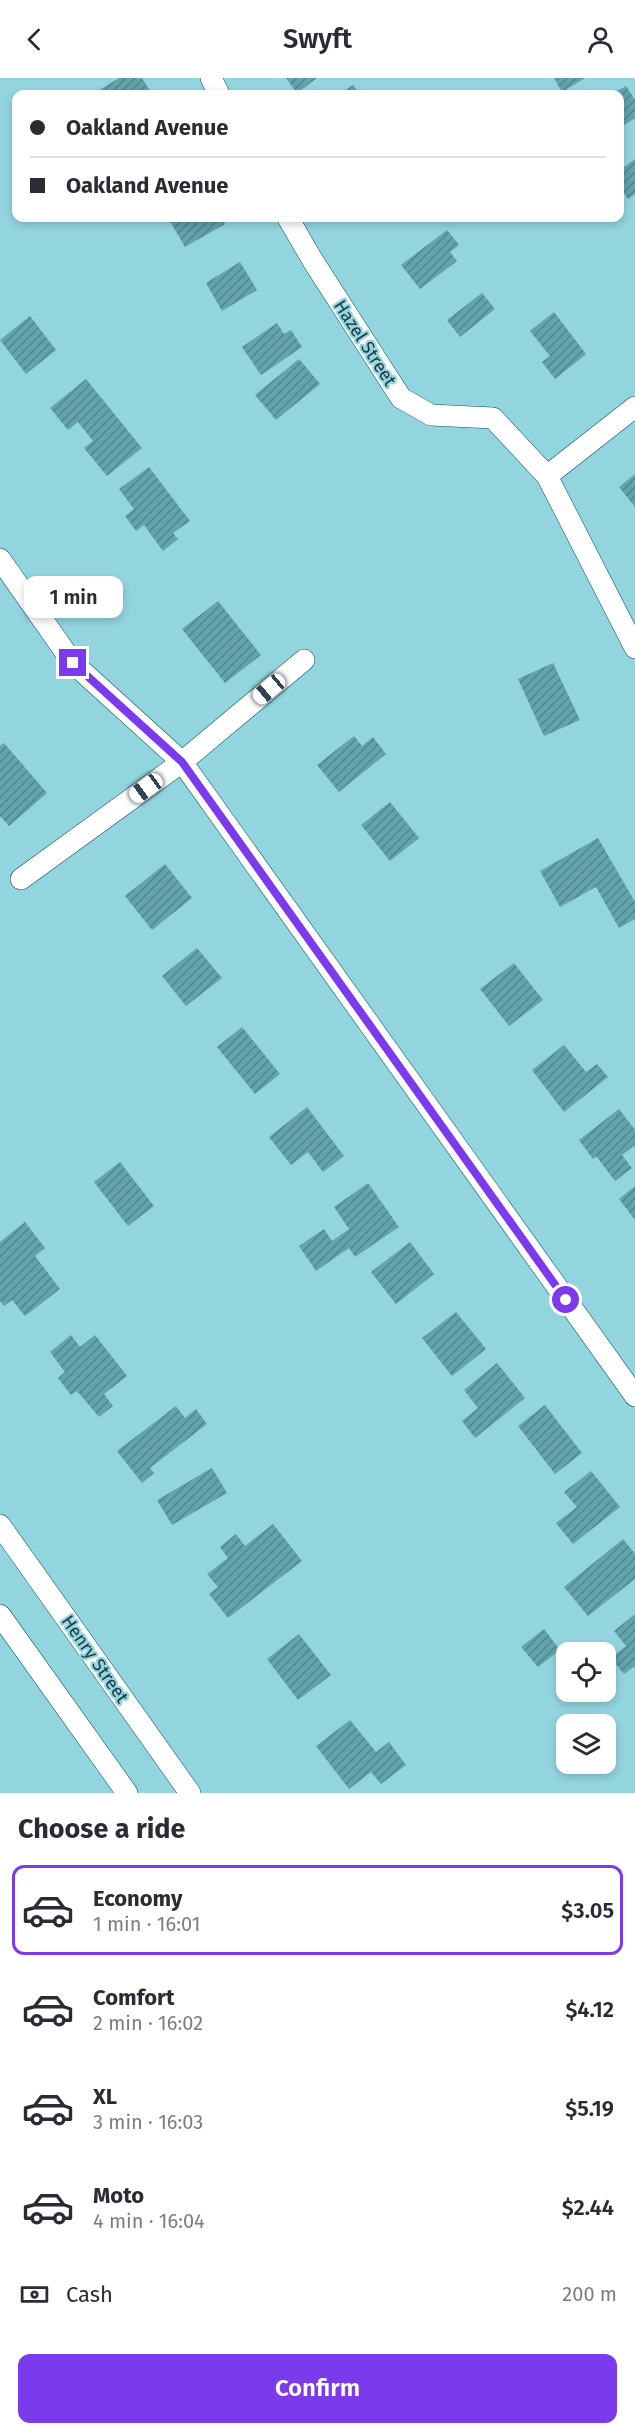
<!DOCTYPE html>
<meta charset="utf-8">
<style>
body{margin:0;font-family:"Fira Sans",sans-serif;background:#f2f2f3;color:#2b2b33;height:100vh;display:flex;flex-direction:column;font-size:22px;white-space:nowrap}
*{box-sizing:border-box;margin:0}
p{font-size:20px;color:#7c7c81}
.icon{flex:none;width:33px;height:33px;fill:none;stroke:currentColor;stroke-width:2;stroke-linecap:round;stroke-linejoin:round}
.map{position:relative;height:1715px;overflow:hidden}
.side{display:flex;flex-direction:column;background:#fff;flex:1}
.side>*{flex:none}
.hud{position:absolute;left:12px;top:12px;width:612px;height:132px;border-radius:12px;box-shadow:0 3px 9px #0003;display:grid;align-content:center;height:132px;padding:0 18px;background:#fff}
.buttons{position:absolute;left:556px;top:1564px;display:grid;gap:12px}
.buttons a{display:grid;place-items:center;width:60px;height:60px;border-radius:12px;background:#fff;box-shadow:0 3px 9px #0003;font-size:30px}
.end{position:absolute;width:27px;height:27px;margin:-14px;border:8px solid #7c3aed;background:#fff;box-shadow:0 0 0 3px #fff}
.from{border-radius:50%}
.bubble{position:absolute;height:42px;border-radius:12px;background:#fff;box-shadow:0 3px 9px #0003;font-size:20px;font-weight:600;line-height:42px;text-align:center}
.car{position:absolute;width:18px;height:36px;margin:-18px -9px;border-radius:8px;box-shadow:0 0 4px 2px #0007;background:linear-gradient(#fff 24%,#345 0 40%,#fff 0 76%,#345 0 86%,#fff 0)}
.hud b{display:flex;align-items:center;gap:21px;height:57px;font-size:22px}
.hud b+b{border-top:2px solid #e1e1e2}
.hud i{width:15px;height:15px;background:#2b2b33}
ul{padding:0;list-style:none}
li{display:flex;align-items:center;gap:18px;height:90px;margin:0 12px 9px;padding:0 6px;border:3px solid transparent;border-radius:12px}
li div{flex:1}
li b{display:block;font-size:22px}
li em{font-style:normal;font-weight:600}
li.active{border-color:#7c3aed}
li>.icon{width:54px;height:54px;stroke-width:1.5}
h2{padding:0 18px;font-size:27px;line-height:72px}
.pay{display:flex;align-items:center;gap:15px;height:66px;padding:0 18px;font-size:22px}
.pay p{margin-inline-start:auto}
.cta{display:flex;gap:12px;margin-top:auto;padding:12px 18px}
.cta a{flex:1;height:69px;border-radius:12px;background:#7c3aed;color:#fff;font-size:24px;font-weight:600;line-height:69px;text-align:center}
header{display:flex;justify-content:space-between;align-items:center;height:78px;padding:0 18px;background:#fff;font-size:27px;font-weight:600}
.map>svg:first-child{display:block}
.building{fill:url(#building-hatch)}
.lines{fill:none;stroke-linecap:round;stroke-linejoin:round}
.street-casing{stroke:#05535b;stroke-width:22}
.street{stroke:#fff;stroke-width:21}
.route{stroke:#7c3aed;stroke-width:8}
.labels{text-anchor:middle;stroke-width:4.5;stroke-linejoin:round;paint-order:stroke}
.street-label{font-size:18px;fill:#203b3f;stroke:#93d5df}
</style>
<header><svg class="icon" aria-label="back" viewBox="0 0 24 24"><path d="M15 5l-7 7 7 7"/></svg>Swyft<svg class="icon" aria-label="person" viewBox="0 0 24 24"><circle cx="12" cy="8" r="4"/><path d="M4 21q1-7 8-7t8 7"/></svg></header>
<div class="map">
<svg width="635" height="1715" viewBox="0 0 635 1715">
<defs>
<pattern id="building-hatch" width="6" height="6" patternUnits="userSpaceOnUse" patternTransform="scale(1.5)"><rect width="6" height="6" fill="#62a3ac"/><path d="M-1 1l2-2M0 6l6-6M5 7l2-2" fill="none" stroke="#50868d"/></pattern>
</defs>
<rect width="100%" height="100%" fill="#93d5df"/>
<path class="building" d="M119,0H142L152,16H98L96,14Z
M286,0H317L297,15Z
M554,0H585L562,14Z
M353,7L360,16H340Z
M626,8L635,22V40L620,50V16H612Z
M635,81V116L628,121L620,110V92Z
M168,140H221L225,146L185,169Z
M447,152L459,167L450,174L457,183L420,211L401,187Z
M240,184L257,212L222,233L206,205Z
M482,215L495,231L460,259L447,242Z
M554,234L586,276L555,301L542,284L550,278L530,253Z
M30,238L56,272L26,296L0,262Z
M277,245L284,256L291,252L302,269L261,297L242,269Z
M299,281L320,306L276,342L255,317Z
M86,301L142,370L107,398L84,370L93,363L78,344L68,352L50,330Z
M149,389L190,443L173,455L178,461L163,473L144,447L136,453L125,438L134,431L119,411Z
M635,396V429L619,409Z
M218,523L261,577L225,605L182,551Z
M553,585L580,642L544,658L518,601Z
M354,658L362,668L373,659L386,676L339,714L317,687Z
M4,665L47,715L9,748L0,738V668Z
M390,724L419,760L390,783L361,747Z
M598,760L635,824V841L619,850L596,809L560,829L540,793Z
M165,786L192,820L152,852L125,818Z
M197,870L222,900L186,928L162,898Z
M514,885L543,922L509,948L480,911Z
M242,949L280,996L255,1016L217,969Z
M564,967L586,994L597,986L608,999L564,1034L532,992Z
M307,1029L344,1078L323,1094L308,1074L291,1087L269,1059Z
M619,1031L635,1052V1067L622,1077L632,1090L615,1103L596,1078L593,1081L579,1062Z
M120,1084L154,1128L128,1148L94,1104Z
M368,1105L399,1149L355,1179L349,1170L316,1193L299,1168L324,1151L332,1163L349,1151L334,1129Z
M635,1108V1142L619,1121Z
M25,1144L45,1170L35,1178L60,1211L25,1238L12,1222L4,1228L0,1223V1164Z
M410,1164L434,1196L396,1226L371,1194Z
M456,1234L486,1271L452,1298L422,1260Z
M71,1257L80,1269L95,1257L127,1298L104,1316L113,1328L99,1339L77,1313L71,1317L58,1300L65,1294L50,1274Z
M497,1285L525,1320L475,1360L462,1343L478,1330L464,1312Z
M545,1327L582,1375L555,1396L518,1348Z
M176,1328L185,1340L196,1331L207,1346L150,1390L154,1395L142,1405L117,1373Z
M212,1390L227,1415L172,1447L157,1422Z
M591,1393L620,1429L573,1466L556,1445L577,1429L564,1414Z
M273,1446L302,1483L228,1540L209,1516L218,1509L207,1496L228,1480L220,1469L236,1456L245,1468Z
M623,1461L635,1476V1501L588,1538L564,1509Z
M635,1536V1588L624,1596L611,1580L626,1568L614,1553Z
M544,1551L560,1572L538,1589L521,1569Z
M299,1556L331,1597L298,1622L267,1581Z
M350,1642L376,1674L389,1664L406,1687L381,1706L371,1694L349,1711L316,1668Z"/>
<g class="lines">
<defs>
<path id="street" d="M211,0L219,16
M288,140L313,183L401,320L431,337L493,340L547,398L635,570
M547,398L635,329
M0,481L73,585L182,684L635,1318
M21,801L182,684L304,582
M0,1447L190,1715
M0,1537L127,1715"/>
</defs>
<use href="#street" class="street-casing"/>
<use href="#street" class="street"/>
</g>
<g class="lines">
<path class="route" d="M73,585L182,684L566,1222"/>
</g>
<g class="labels">
<g class="street-label">
<text transform="translate(365 265) rotate(57)" y="6">Hazel Street</text>
<text transform="translate(95 1581) rotate(55)" y="6">Henry Street</text>
</g>
</g>
</svg>
<div class="buttons">
<a><svg class="icon" aria-label="locate" viewBox="0 0 24 24"><circle cx="12" cy="12" r="6"/><path d="M12 2v4M12 18v4M2 12h4M18 12h4"/></svg></a>
<a><svg class="icon" aria-label="layers" viewBox="0 0 24 24"><path d="M12 4l9 5-9 5-9-5zM3 14l9 5 9-5"/></svg></a>
</div>
<i class="end from" style="left:566px;top:1222px"></i>
<i class="end" style="left:73px;top:585px"></i>
<div class="bubble" style="left:24px;top:498px;width:99px">1 min</div>
<i class="car" style="left:269px;top:611px;rotate:230deg"></i>
<i class="car" style="left:146px;top:710px;rotate:234deg"></i>
<div class="hud">
<b><i class="from"></i>Oakland Avenue</b>
<b><i></i>Oakland Avenue</b>
</div>
</div>
<section class="side">
<h2>Choose a ride</h2>
<ul>
<li class="active"><svg class="icon" aria-label="car" viewBox="0 0 24 24"><path d="M5 17H2v-5l4-1 3-4h7l3 4 3 1v5h-3M9 17h6M6 11h13"/><circle cx="7" cy="17" r="2"/><circle cx="17" cy="17" r="2"/></svg><div><b>Economy</b><p>1 min · 16:01</p></div><em>$3.05</em></li>
<li><svg class="icon" aria-label="car" viewBox="0 0 24 24"><path d="M5 17H2v-5l4-1 3-4h7l3 4 3 1v5h-3M9 17h6M6 11h13"/><circle cx="7" cy="17" r="2"/><circle cx="17" cy="17" r="2"/></svg><div><b>Comfort</b><p>2 min · 16:02</p></div><em>$4.12</em></li>
<li><svg class="icon" aria-label="car" viewBox="0 0 24 24"><path d="M5 17H2v-5l4-1 3-4h7l3 4 3 1v5h-3M9 17h6M6 11h13"/><circle cx="7" cy="17" r="2"/><circle cx="17" cy="17" r="2"/></svg><div><b>XL</b><p>3 min · 16:03</p></div><em>$5.19</em></li>
<li><svg class="icon" aria-label="car" viewBox="0 0 24 24"><path d="M5 17H2v-5l4-1 3-4h7l3 4 3 1v5h-3M9 17h6M6 11h13"/><circle cx="7" cy="17" r="2"/><circle cx="17" cy="17" r="2"/></svg><div><b>Moto</b><p>4 min · 16:04</p></div><em>$2.44</em></li>
</ul>
<div class="pay"><svg class="icon" aria-label="cash" viewBox="0 0 24 24"><path d="M3 7h18v10H3z"/><circle cx="12" cy="12" r="2"/></svg>Cash<p>200 m</p></div>
<div class="cta"><a>Confirm</a></div>
</section>
